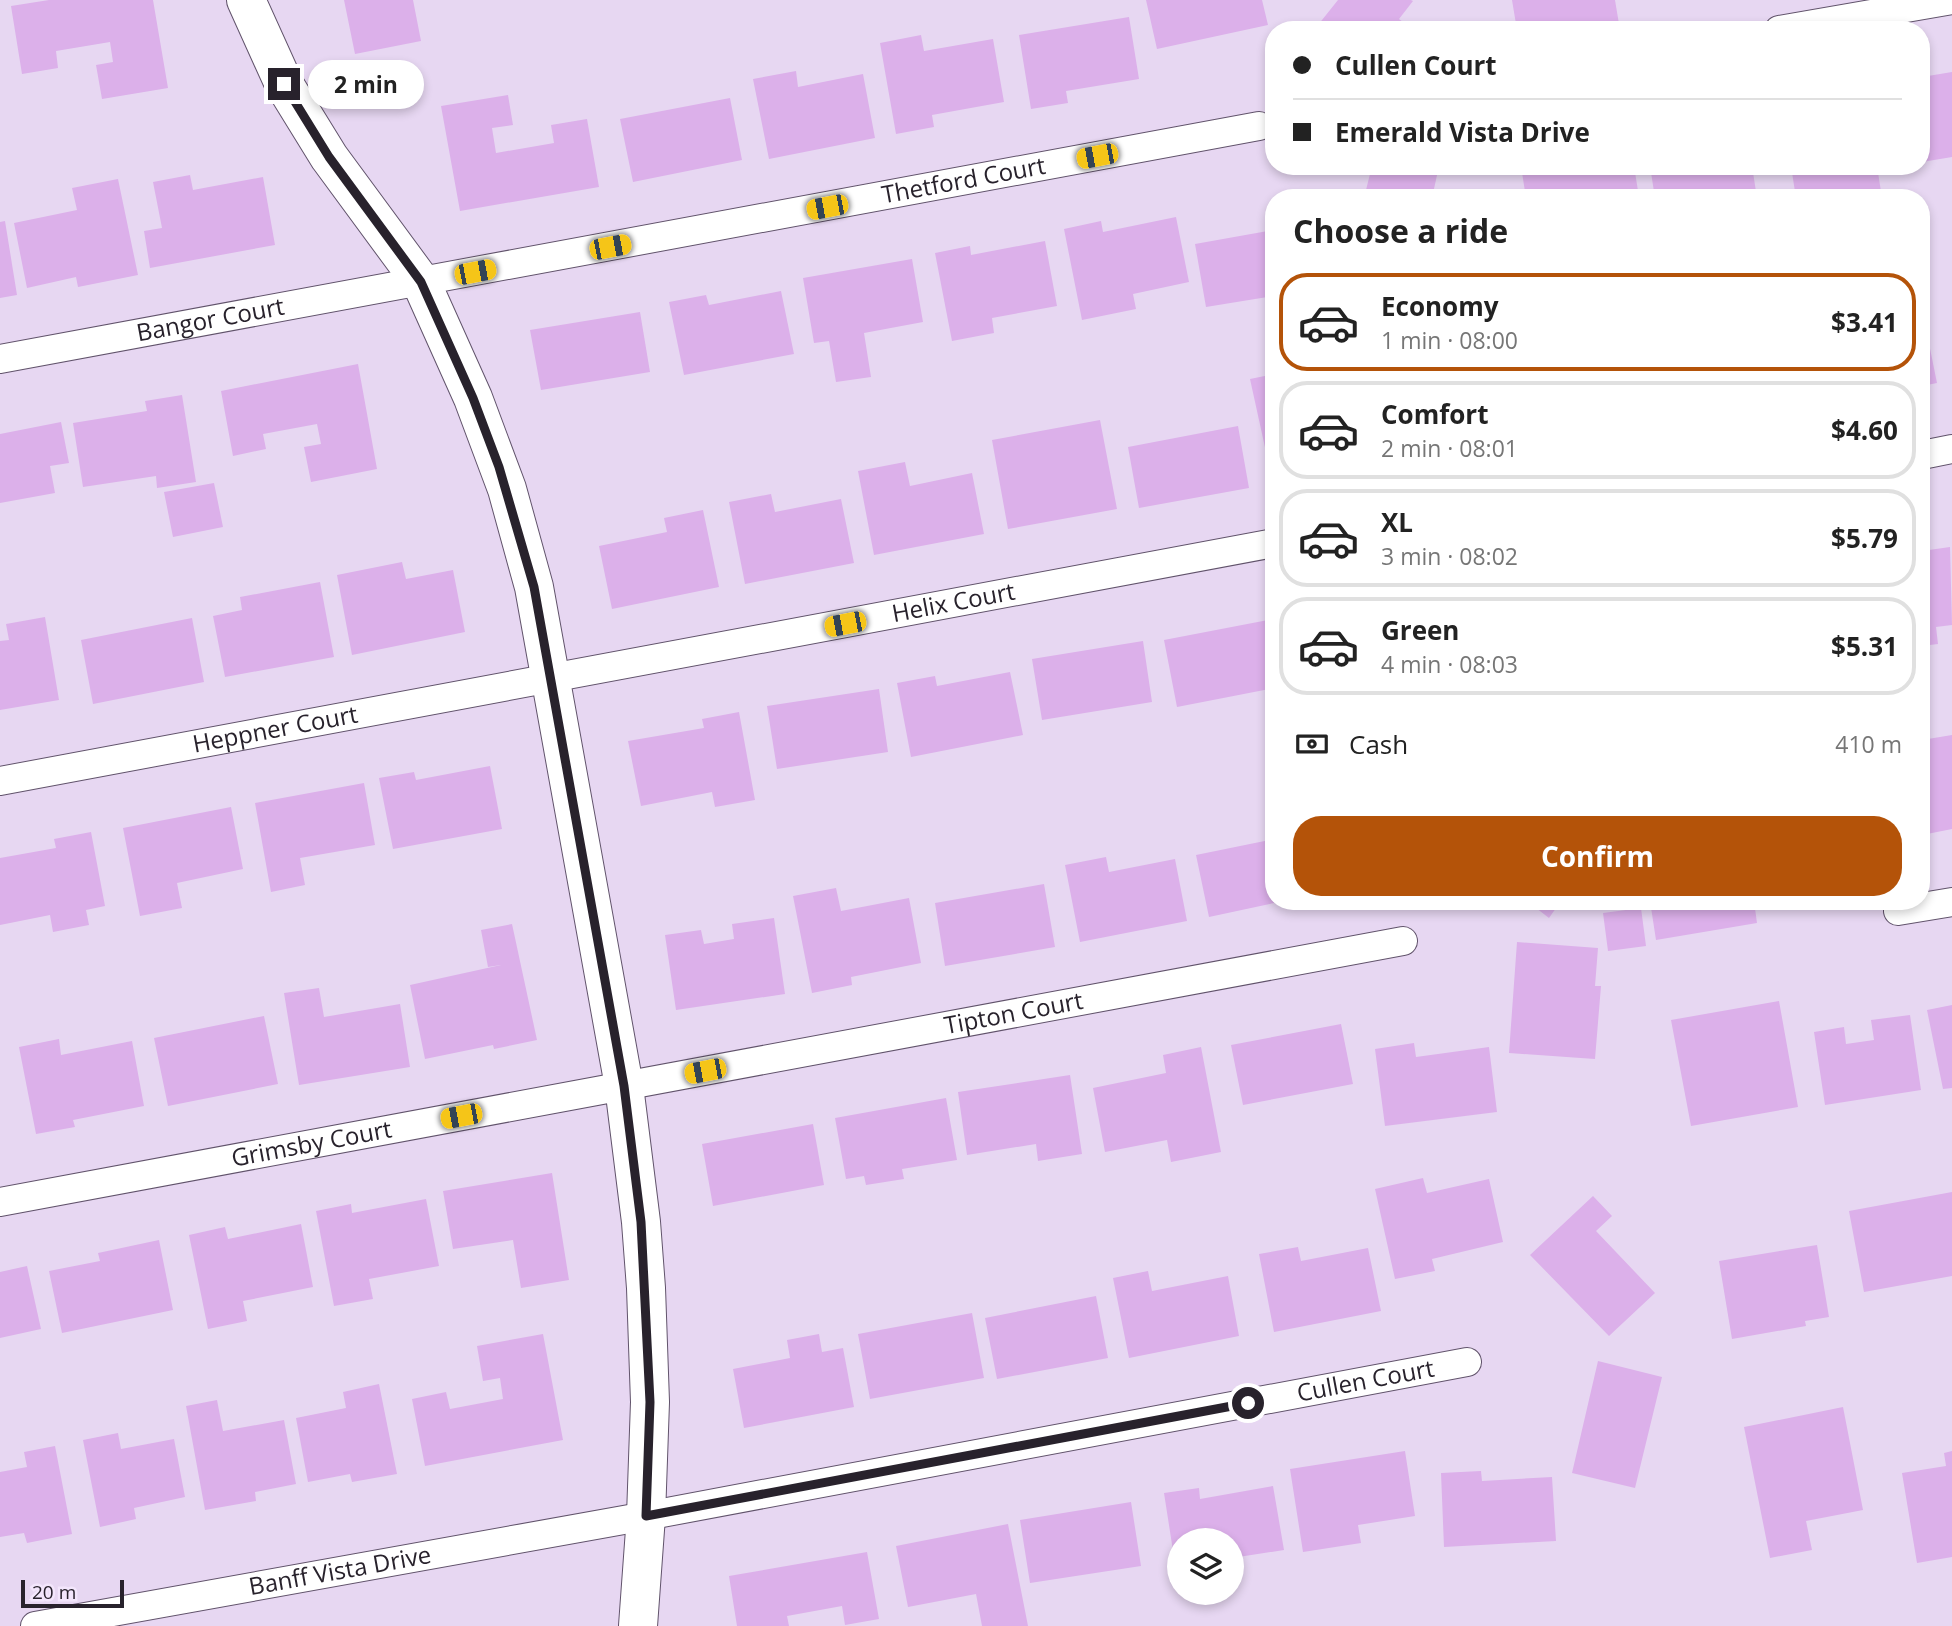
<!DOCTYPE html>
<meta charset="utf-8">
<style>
body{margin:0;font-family:"Open Sans",sans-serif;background:#f6f6f6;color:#222;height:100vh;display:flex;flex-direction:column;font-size:26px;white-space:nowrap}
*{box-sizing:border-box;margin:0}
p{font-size:23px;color:#767676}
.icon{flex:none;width:38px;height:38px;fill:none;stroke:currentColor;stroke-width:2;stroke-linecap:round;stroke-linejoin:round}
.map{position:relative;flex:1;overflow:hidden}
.sheet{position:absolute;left:1265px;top:189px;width:665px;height:721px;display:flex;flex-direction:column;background:#fff;border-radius:28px;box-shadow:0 4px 10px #0003}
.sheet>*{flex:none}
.hud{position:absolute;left:1265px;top:21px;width:665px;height:154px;border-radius:28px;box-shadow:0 4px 10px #0003;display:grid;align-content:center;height:154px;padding:0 28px;background:#fff}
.fabs{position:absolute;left:1167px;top:1528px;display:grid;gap:14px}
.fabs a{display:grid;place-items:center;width:77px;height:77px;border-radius:50%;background:#fff;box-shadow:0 4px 10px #0003;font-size:35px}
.scale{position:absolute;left:21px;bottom:18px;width:103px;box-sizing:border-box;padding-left:7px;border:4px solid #28222c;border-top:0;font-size:19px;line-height:24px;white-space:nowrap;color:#28222c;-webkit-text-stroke:5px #f3e6fc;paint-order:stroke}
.end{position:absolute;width:32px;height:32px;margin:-16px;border:9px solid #28222c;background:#fff;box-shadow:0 0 0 4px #fff}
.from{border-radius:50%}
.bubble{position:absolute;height:49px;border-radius:24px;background:#fff;box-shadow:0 4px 10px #0003;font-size:23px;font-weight:700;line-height:49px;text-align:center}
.car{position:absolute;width:21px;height:42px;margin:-21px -10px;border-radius:9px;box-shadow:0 0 5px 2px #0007;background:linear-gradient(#f5c518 24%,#345 0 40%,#f5c518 0 76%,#345 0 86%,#f5c518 0)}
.hud b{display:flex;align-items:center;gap:24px;height:66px;font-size:26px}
.hud b+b{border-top:2px solid #e0e0e0}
.hud i{width:18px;height:18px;background:#222}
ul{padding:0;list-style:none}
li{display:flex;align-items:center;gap:21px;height:98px;margin:0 14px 10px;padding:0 14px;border:4px solid #e0e0e0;border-radius:28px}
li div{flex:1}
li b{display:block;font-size:26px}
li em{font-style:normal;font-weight:700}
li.on{border-color:#b45309}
li>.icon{width:63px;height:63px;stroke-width:1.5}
h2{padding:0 28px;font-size:32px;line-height:84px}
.pay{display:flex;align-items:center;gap:18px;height:77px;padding:0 28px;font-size:26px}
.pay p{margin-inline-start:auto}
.button{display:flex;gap:14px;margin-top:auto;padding:14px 28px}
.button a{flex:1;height:80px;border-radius:28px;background:#b45309;color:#fff;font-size:28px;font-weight:700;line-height:80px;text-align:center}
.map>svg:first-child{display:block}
.building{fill:#dcb0ea}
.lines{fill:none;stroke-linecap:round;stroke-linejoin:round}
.street-casing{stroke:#61536b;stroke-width:30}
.secondary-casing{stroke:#61536b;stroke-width:40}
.street{stroke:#fff;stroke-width:28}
.secondary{stroke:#fff;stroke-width:38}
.route{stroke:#28222c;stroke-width:9}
.labels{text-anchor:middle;stroke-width:5;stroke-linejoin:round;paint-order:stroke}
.street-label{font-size:24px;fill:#28222c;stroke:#f3e6fc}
</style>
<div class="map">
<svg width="1952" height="1626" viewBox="0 0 1952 1626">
<rect width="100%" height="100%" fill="#e7d7f2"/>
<path class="building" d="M49,0H153L168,88L102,99L96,65L113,62L110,42L56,51L58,68L22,74L11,6Z
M344,0H413L421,41L355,54Z
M1146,0H1262L1268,25L1157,49Z
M1338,0H1411L1413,1L1399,19L1413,30H1314Z
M1512,0H1615L1620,30H1517Z
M1129,17L1139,79L1066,91L1068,103L1031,109L1019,35Z
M921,35L924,51L993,39L1004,102L932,115L934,127L896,134L880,43Z
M796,71L798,87L863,74L875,138L769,159L753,79Z
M1952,72V157L1922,162V77Z
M508,95L513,125L492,128L496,153L554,143L551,125L587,119L599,187L460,211L441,106Z
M730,98L742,160L633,182L620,119Z
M1372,166H1439L1432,198H1364Z
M1521,166H1634L1639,197L1526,198Z
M1650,166H1752L1757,198H1655Z
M1791,166H1877L1882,198H1796Z
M190,175L193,190L263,177L275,245L150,268L144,231L162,228L153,182Z
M118,179L138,275L78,287L76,277L27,288L14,223L77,210L72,188Z
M1176,217L1189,282L1133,294L1136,309L1082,320L1064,229L1101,221L1103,232Z
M5,221L17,295L0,298V222Z
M1274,230V296L1206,307L1195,244Z
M1045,241L1057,306L992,318L994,333L952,341L935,253L970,246L971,255Z
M912,259L923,322L864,333L871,377L836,382L829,341L814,343L803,278Z
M781,291L794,354L684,375L669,302L706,295L709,305Z
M1922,309L1937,383L1922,386Z
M640,312L650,372L541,390L530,330Z
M358,364L377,469L311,482L304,447L321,444L317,424L263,434L266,449L233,456L221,391Z
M1274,374V450L1266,452L1250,379Z
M182,395L196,482L157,488L156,476L83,487L73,423L147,411L145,401Z
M1100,420L1117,509L1008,529L992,440Z
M61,422L69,463L50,466L55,493L0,503V434Z
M1238,426L1249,488L1139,508L1128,447Z
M905,462L910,486L972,473L984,534L874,555L858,471Z
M214,483L223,527L173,537L164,492Z
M771,494L775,512L841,499L854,563L745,584L729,502Z
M703,510L719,587L612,609L599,546L667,532L664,518Z
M1950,547L1952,625L1936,627L1938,644L1922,646V551Z
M402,562L406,579L453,570L465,632L352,655L337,575Z
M320,582L334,657L225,677L213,616L242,610L240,597Z
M45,617L59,700L0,710V641L9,640L6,624Z
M192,618L204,682L93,704L81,640Z
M1273,619L1274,688L1177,707L1164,640Z
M1143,641L1152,702L1042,720L1032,659Z
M1010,672L1023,735L911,757L897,683L935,676L937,686Z
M879,689L888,752L777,769L767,706Z
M739,712L755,800L715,807L712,792L641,806L628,741L704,728L702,719Z
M1952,735V829L1922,835V740Z
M490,766L502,829L393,849L379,778L414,772L416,780Z
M364,783L375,845L300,858L305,885L271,892L255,803Z
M231,807L243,869L177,883L182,908L140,916L123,828Z
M91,832L105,906L86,910L89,925L53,932L50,915L0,925V858L56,848L54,839Z
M1274,839V903L1209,917L1196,855Z
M1106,857L1109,872L1175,859L1187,921L1080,942L1065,865Z
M1044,884L1055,947L945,966L935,903Z
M836,888L841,911L909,898L921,963L851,977L852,985L812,993L793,896Z
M1527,901H1561L1549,918Z
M1650,901H1754L1757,923L1656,940Z
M1641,908L1646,946L1608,951L1603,913Z
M774,918L785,994L676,1010L665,935L701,930L704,944L734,939L732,924Z
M512,924L537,1040L494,1049L493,1045L425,1059L410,985L501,965L488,967L481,930Z
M1517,942L1598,948L1595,986H1601L1595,1059L1509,1053Z
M319,988L324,1017L400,1004L410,1067L299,1085L284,993Z
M1779,1001L1798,1107L1691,1126L1671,1020Z
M1952,1005V1088L1943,1089L1927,1010Z
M1910,1015L1921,1090L1825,1105L1814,1032L1844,1027L1846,1044L1874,1040L1871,1020Z
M264,1016L278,1084L168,1106L154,1038Z
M1341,1024L1353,1084L1243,1105L1231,1045Z
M59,1039L61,1055L132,1041L144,1106L73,1120L75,1127L36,1134L19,1047Z
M1414,1043L1416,1057L1489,1047L1497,1112L1385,1126L1375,1049Z
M1201,1047L1221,1152L1171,1162L1167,1140L1105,1152L1093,1088L1166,1073L1163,1055Z
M1070,1075L1082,1154L1038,1161L1036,1144L967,1155L958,1092Z
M946,1098L957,1160L902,1169L904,1179L866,1185L864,1176L846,1179L835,1118Z
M813,1124L824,1185L713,1206L702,1144Z
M552,1173L569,1280L521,1288L513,1240L453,1249L443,1191Z
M1423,1178L1427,1193L1489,1179L1503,1242L1432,1259L1435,1271L1395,1279L1375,1189Z
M1952,1192V1276L1864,1292L1849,1211Z
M1593,1196L1612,1216L1596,1231L1655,1293L1609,1336L1530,1255Z
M426,1199L439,1266L369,1279L373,1299L334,1306L316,1211L351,1204L352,1213Z
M301,1224L313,1287L243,1301L247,1321L208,1329L189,1235L225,1227L228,1239Z
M159,1240L173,1310L62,1333L49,1271L100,1261L98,1253Z
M1817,1245L1829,1317L1805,1321L1806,1326L1732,1339L1719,1261Z
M1298,1247L1301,1261L1368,1248L1381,1311L1274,1332L1259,1254Z
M27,1266L41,1329L0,1338V1272Z
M1148,1271L1152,1291L1228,1276L1239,1336L1129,1358L1113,1278Z
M1096,1296L1108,1358L997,1379L985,1318Z
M972,1313L984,1378L870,1399L858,1334Z
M543,1334L563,1440L425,1466L412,1399L446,1392L450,1409L503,1399L500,1378L483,1381L477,1346Z
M819,1334L822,1352L843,1348L854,1407L744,1428L733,1369L790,1358L787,1340Z
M1598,1361L1662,1377L1635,1488L1572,1473Z
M379,1384L397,1474L352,1482L350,1474L308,1482L296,1418L346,1408L343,1392Z
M217,1400L223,1431L284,1420L296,1484L255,1492L256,1501L205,1510L186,1406Z
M1843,1407L1863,1510L1806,1521L1812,1550L1770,1558L1744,1427Z
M118,1433L121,1449L174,1439L185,1497L134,1508L136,1519L100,1527L83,1440Z
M55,1446L72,1534L27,1543L24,1533L0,1537V1472L27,1467L24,1452Z
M1405,1451L1415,1516L1358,1525L1361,1543L1303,1552L1290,1469Z
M1952,1451V1557L1917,1563L1902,1473L1946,1466L1944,1453Z
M1481,1471L1482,1481L1552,1477L1556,1541L1444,1547L1441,1473Z
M1273,1486L1284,1550L1232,1558V1540H1180L1178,1583L1164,1493L1199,1488L1200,1499Z
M1131,1502L1141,1566L1030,1583L1020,1520Z
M1008,1524L1028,1626H982L976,1594L908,1607L896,1546Z
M867,1552L879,1619L845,1625L842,1606L787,1616L789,1626H737L729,1576Z"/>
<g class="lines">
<defs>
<g id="street">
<path d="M1779,30L1952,0"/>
<path id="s1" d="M0,359L1259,126"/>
<path d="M1922,455L1952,449"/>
<path id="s2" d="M0,781L1274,543"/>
<path d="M1898,911L1952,902"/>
<path id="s3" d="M0,1202L1403,941"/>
<path id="s4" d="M35,1626L646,1516L1467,1362"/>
</g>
<path id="secondary" d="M246,0L284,84L329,157L421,282L473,398L507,489L534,587L624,1086L641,1222L646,1288L650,1402L646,1516L638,1626"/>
</defs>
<use href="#street" class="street-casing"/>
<use href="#secondary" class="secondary-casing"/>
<use href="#street" class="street"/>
<use href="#secondary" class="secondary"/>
</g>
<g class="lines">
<path class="route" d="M284,84L329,157L421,282L473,398L499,467L534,587L624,1086L641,1222L650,1402L646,1516L1248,1403"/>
</g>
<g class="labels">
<g class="street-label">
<text dy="8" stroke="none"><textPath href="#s1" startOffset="980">Thetford Court</textPath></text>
<text dy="8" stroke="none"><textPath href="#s1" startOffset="214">Bangor Court</textPath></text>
<text dy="8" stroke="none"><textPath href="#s2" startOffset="970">Helix Court</textPath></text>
<text dy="8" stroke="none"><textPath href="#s2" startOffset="280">Heppner Court</textPath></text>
<text dy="8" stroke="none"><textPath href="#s3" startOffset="1031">Tipton Court</textPath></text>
<text dy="8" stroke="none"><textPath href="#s3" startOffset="317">Grimsby Court</textPath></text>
<text dy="8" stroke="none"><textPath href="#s4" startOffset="1353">Cullen Court</textPath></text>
<text dy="8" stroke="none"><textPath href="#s4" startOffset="310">Banff Vista Drive</textPath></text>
</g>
</g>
</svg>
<div class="fabs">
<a><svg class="icon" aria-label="layers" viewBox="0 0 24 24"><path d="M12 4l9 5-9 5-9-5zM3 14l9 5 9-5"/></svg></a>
</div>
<div class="scale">20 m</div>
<i class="end from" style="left:1248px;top:1403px"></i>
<i class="end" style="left:284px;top:84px"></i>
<div class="bubble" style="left:308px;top:60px;width:116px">2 min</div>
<i class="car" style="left:1097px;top:156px;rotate:259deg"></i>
<i class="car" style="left:827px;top:207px;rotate:259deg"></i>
<i class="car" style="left:610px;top:247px;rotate:79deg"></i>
<i class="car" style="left:475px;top:272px;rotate:79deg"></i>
<i class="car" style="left:845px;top:624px;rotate:259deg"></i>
<i class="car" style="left:705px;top:1071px;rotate:259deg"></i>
<i class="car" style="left:461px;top:1116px;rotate:259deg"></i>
<div class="hud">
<b><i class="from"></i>Cullen Court</b>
<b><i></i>Emerald Vista Drive</b>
</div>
<section class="sheet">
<h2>Choose a ride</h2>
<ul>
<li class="on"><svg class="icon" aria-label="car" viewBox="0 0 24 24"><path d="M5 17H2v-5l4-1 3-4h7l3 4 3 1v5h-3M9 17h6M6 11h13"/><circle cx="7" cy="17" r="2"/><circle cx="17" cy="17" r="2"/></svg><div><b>Economy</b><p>1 min · 08:00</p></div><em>$3.41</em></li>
<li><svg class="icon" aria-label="car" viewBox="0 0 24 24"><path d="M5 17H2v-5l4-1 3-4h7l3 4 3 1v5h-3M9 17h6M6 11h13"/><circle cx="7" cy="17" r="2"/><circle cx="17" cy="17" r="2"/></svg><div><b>Comfort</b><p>2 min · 08:01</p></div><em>$4.60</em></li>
<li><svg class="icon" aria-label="car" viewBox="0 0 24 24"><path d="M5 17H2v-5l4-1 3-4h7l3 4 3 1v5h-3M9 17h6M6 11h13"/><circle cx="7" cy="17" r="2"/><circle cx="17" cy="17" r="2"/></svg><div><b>XL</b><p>3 min · 08:02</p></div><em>$5.79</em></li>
<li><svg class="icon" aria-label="car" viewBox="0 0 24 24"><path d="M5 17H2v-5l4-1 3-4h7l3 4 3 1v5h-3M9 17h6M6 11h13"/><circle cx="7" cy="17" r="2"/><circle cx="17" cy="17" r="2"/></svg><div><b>Green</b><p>4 min · 08:03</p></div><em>$5.31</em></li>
</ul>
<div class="pay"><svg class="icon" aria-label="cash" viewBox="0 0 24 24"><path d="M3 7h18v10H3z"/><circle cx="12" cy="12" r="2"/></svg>Cash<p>410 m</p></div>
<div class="button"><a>Confirm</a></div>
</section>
</div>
